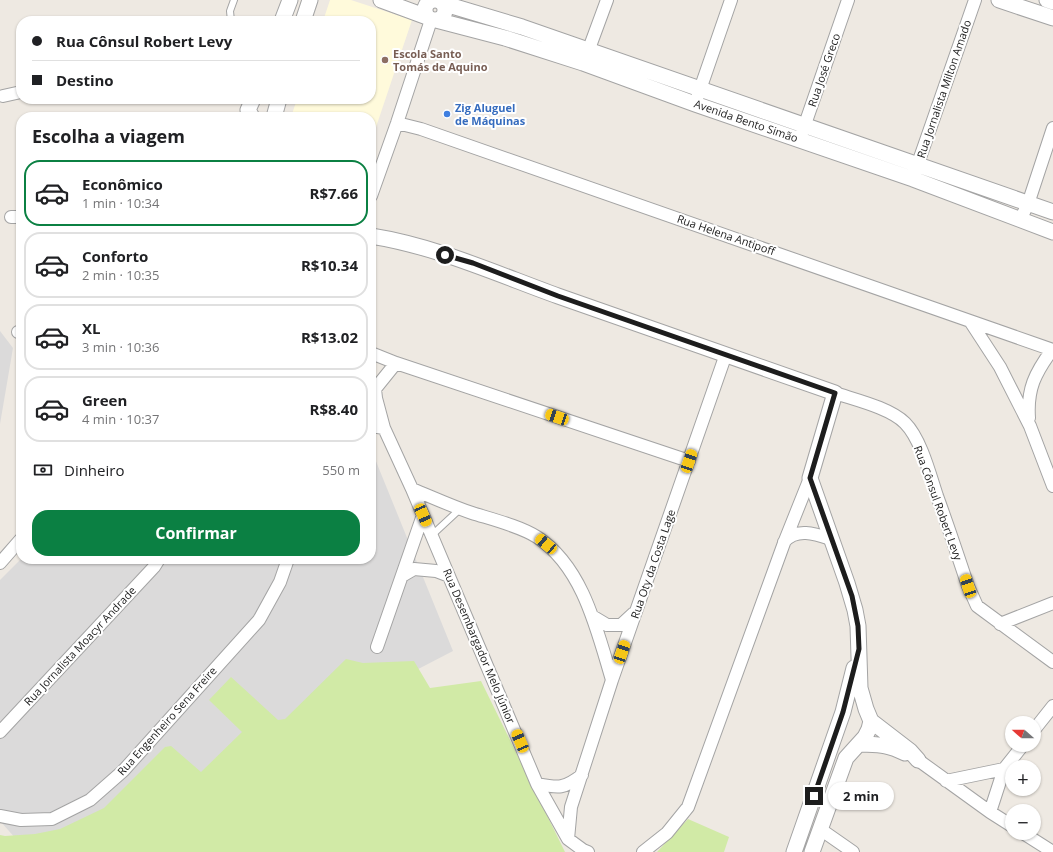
<!DOCTYPE html>
<html lang="pt">
<meta charset="utf-8">
<style>
body{margin:0;font-family:"Open Sans",sans-serif;background:#f6f6f6;color:#202124;height:100vh;display:flex;flex-direction:column;font-size:15px;white-space:nowrap}
*{box-sizing:border-box;margin:0}
p{font-size:13px;color:#757577}
.icon{flex:none;width:22px;height:22px;fill:none;stroke:currentColor;stroke-width:2;stroke-linecap:round;stroke-linejoin:round}
.map{position:relative;flex:1;overflow:hidden}
.panel{position:absolute;left:16px;top:112px;width:360px;height:452px;display:flex;flex-direction:column;background:#fff;border-radius:16px;box-shadow:0 1px 3px #0004}
.panel>*{flex:none}
.top-card{position:absolute;left:16px;top:16px;width:360px;height:88px;border-radius:16px;box-shadow:0 1px 3px #0004;display:grid;align-content:center;height:88px;padding:0 16px;background:#fff}
.needle{width:26px;rotate:290deg}
.fabs{position:absolute;left:1005px;top:716px;display:grid;gap:8px}
.fabs a{display:grid;place-items:center;width:36px;height:36px;border-radius:50%;background:#fff;box-shadow:0 1px 3px #0004;font-size:20px}
.end{position:absolute;width:18px;height:18px;margin:-9px;border:5px solid #1d1d1d;background:#fff;box-shadow:0 0 0 2px #fff}
.from{border-radius:50%}
.bubble{position:absolute;height:28px;border-radius:14px;background:#fff;box-shadow:0 1px 3px #0004;font-size:13px;font-weight:700;line-height:28px;text-align:center}
.car{position:absolute;width:12px;height:24px;margin:-12px -6px;border-radius:5px;box-shadow:0 0 3px 1px #0007;background:linear-gradient(#f5c518 24%,#345 0 40%,#f5c518 0 76%,#345 0 86%,#f5c518 0)}
.top-card b{display:flex;align-items:center;gap:14px;height:38px;font-size:15px}
.top-card b+b{border-top:1px solid #e0e0e0}
.top-card i{width:10px;height:10px;background:#202124}
ul{padding:0;list-style:none}
li{display:flex;align-items:center;gap:12px;height:66px;margin:0 8px 6px;padding:0 8px;border:2px solid #e0e0e0;border-radius:16px}
li div{flex:1}
li b{display:block;font-size:15px}
li em{font-style:normal;font-weight:700}
li.selected{border-color:#0b8043}
li>.icon{width:36px;height:36px;stroke-width:1.5}
h2{padding:0 16px;font-size:18px;line-height:48px}
.pay{display:flex;align-items:center;gap:10px;height:44px;padding:0 16px;font-size:15px}
.pay p{margin-inline-start:auto}
.cta{display:flex;gap:8px;margin-top:auto;padding:8px 16px}
.cta a{flex:1;height:46px;border-radius:16px;background:#0b8043;color:#fff;font-size:16px;font-weight:700;line-height:46px;text-align:center}
.map>svg:first-child{display:block}
.residential{fill:#dbdada}
.education{fill:#fffadb}
.grass{fill:#d1eaa6}
.lines{fill:none;stroke-linecap:round;stroke-linejoin:round}
.service-casing{stroke:#a4a4a4;stroke-width:8}
.minor-casing{stroke:#a4a4a4;stroke-width:14}
.tertiary-casing{stroke:#a4a4a4;stroke-width:17}
.service{stroke:#fff;stroke-width:6}
.minor{stroke:#fff;stroke-width:12}
.tertiary{stroke:#fff;stroke-width:15}
.route{stroke:#1d1d1d;stroke-width:5}
.education-dot{fill:#8d6e63;stroke:#fff;stroke-width:1.5}
.shop-dot{fill:#3f7fe0;stroke:#fff;stroke-width:1.5}
.labels{text-anchor:middle;stroke-width:4;stroke-linejoin:round;paint-order:stroke}
.education-label{font-size:11px;font-weight:bold;fill:#785e54;stroke:#fff;text-anchor:start}
.street-label{font-size:11px;fill:#1d1d1d;stroke:#fff}
.shop-label{font-size:11px;font-weight:bold;fill:#366cbe;stroke:#fff;text-anchor:start}
</style>
<div class="map">
<svg width="1053" height="852" viewBox="0 0 1053 852">
<rect width="100%" height="100%" fill="#eee9e2"/>
<path class="residential" d="M0,331L13,348L0,424Z
M371,449L453,651L198,783L26,850L0,821V580L21,559H371Z"/>
<path class="education" d="M330,0H351L412,20L371,142V117H291L297,99H371V21H323Z"/>
<path class="grass" d="M346,659L363,663L414,661L430,688L481,681L565,852H0V835L5,836L35,834L60,829L104,808L165,747L171,746L201,772L242,732L209,700L231,677L278,720L285,719Z
M688,819L729,837L724,852H657Z"/>
<g class="lines">
<defs>
<path id="service" d="M231,21L230,11L234,0
M432,535L460,509"/>
<path id="minor" d="M586,57L607,0
M3,96L21,92
M695,104L731,0
M397,123L421,129L1053,350
M802,133L848,0
M915,172L975,0
M371,196L397,123L431,20
M11,217H21
M1020,220L1028,204L1053,128
M970,321L1000,367L1030,426L1053,486
M18,332H21
M371,353L396,363L689,461
M396,363L375,389L376,398L384,428L412,489L537,784L568,839L583,850L588,852
M835,393C856,400 890,408 905,423C921,439 930,475 937,496C948,526 958,556 968,586L977,606L1053,662
M1029,418C1027,389 1035,373 1052,350
M371,426L384,428
M412,489C432,497 451,506 472,513C491,519 520,526 537,537C583,567 597,630 612,680
M784,542C796,527 816,534 831,539
M0,563L21,539
M402,576L414,569L436,571L449,576
M592,616L607,625H621L634,613
M1000,624L1053,603
M377,647L423,515
M1034,730L1053,706
M0,732L154,567L159,559
M918,760L990,812L1012,826
M946,781L1004,769
M537,784C559,788 564,789 582,775
M990,812L1004,769L1023,745
M0,816L21,820L52,819L90,800L123,771L259,620L280,582L288,559
M820,829L853,852
M1023,833L1053,852
M568,839L571,807L612,680L726,354
M643,852L667,833L688,807L784,543L810,478"/>
<path id="tertiary" d="M381,0L427,17
M999,0L1053,18
M1047,0L1053,2
M425 10a10 10 0 1 1 20 0a10 10 0 1 1-20 0Z
M442,3L522,27L1053,212
M436,20L505,38L583,63L695,104L913,179L1053,232
M282,21L290,0
M303,21L310,0
M252,117L248,110L253,99
M274,117L279,99
M371,236C435,246 497,274 558,296C650,329 743,360 835,393L810,478L847,583L855,610L858,626L860,688L866,709L871,721L910,751L918,760
M860,744C880,745 886,744 905,753
M794,852L843,712L854,668
M812,852L846,758L865,737L869,729L871,721"/>
</defs>
<use href="#service" class="service-casing"/>
<use href="#minor" class="minor-casing"/>
<use href="#tertiary" class="tertiary-casing"/>
<use href="#service" class="service"/>
<use href="#minor" class="minor"/>
<use href="#tertiary" class="tertiary"/>
</g>
<g class="lines">
<path class="route" d="M445,255L473,263L558,296L835,393L810,478L852,596L858,626L859,649L843,712L814,796"/>
</g>
<circle class="education-dot" cx="385" cy="60" r="4"/>
<circle class="shop-dot" cx="447" cy="114" r="4"/>
<g class="labels">
<g class="education-label">
<text x="393" y="58">Escola Santo<tspan x="393" dy="13">Tomás de Aquino</tspan></text>
</g>
<g class="street-label">
<text transform="translate(824 70) rotate(-71)" y="4">Rua José Greco</text>
<text transform="translate(944 89) rotate(-71)" y="4">Rua Jornalista Milton Amado</text>
<text transform="translate(746 121) rotate(19)" y="4">Avenida Bento Simão</text>
<text transform="translate(726 235) rotate(19)" y="4">Rua Helena Antipoff</text>
<text transform="translate(938 503) rotate(70)" y="4">Rua Cônsul Robert Levy</text>
<text transform="translate(653 564) rotate(-71)" y="4">Rua Oty da Costa Lage</text>
<text transform="translate(80 646) rotate(-47)" y="4">Rua Jornalista Moacyr Andrade</text>
<text transform="translate(479 646) rotate(67)" y="4">Rua Desembargador Melo Júnior</text>
<text transform="translate(167 721) rotate(-48)" y="4">Rua Engenheiro Sena Freire</text>
</g>
<g class="shop-label">
<text x="455" y="112">Zig Aluguel<tspan x="455" dy="13">de Máquinas</tspan></text>
</g>
</g>
</svg>
<div class="fabs">
<a><svg class="needle" viewBox="-14 -14 28 28"><path d="M0-13l5 13h-10z" fill="#e53935"/><path d="M0 13l5-13h-10z" fill="#757577"/></svg></a>
<a>+</a>
<a>−</a>
</div>
<i class="end from" style="left:445px;top:255px"></i>
<i class="end" style="left:814px;top:796px"></i>
<div class="bubble" style="left:828px;top:782px;width:66px">2 min</div>
<i class="car" style="left:557px;top:417px;rotate:289deg"></i>
<i class="car" style="left:689px;top:461px;rotate:19deg"></i>
<i class="car" style="left:423px;top:515px;rotate:156deg"></i>
<i class="car" style="left:546px;top:544px;rotate:310deg"></i>
<i class="car" style="left:968px;top:586px;rotate:342deg"></i>
<i class="car" style="left:622px;top:652px;rotate:19deg"></i>
<i class="car" style="left:520px;top:741px;rotate:337deg"></i>
<div class="top-card">
<b><i class="from"></i>Rua Cônsul Robert Levy</b>
<b><i></i>Destino</b>
</div>
<section class="panel">
<h2>Escolha a viagem</h2>
<ul>
<li class="selected"><svg class="icon" aria-label="car" viewBox="0 0 24 24"><path d="M5 17H2v-5l4-1 3-4h7l3 4 3 1v5h-3M9 17h6M6 11h13"/><circle cx="7" cy="17" r="2"/><circle cx="17" cy="17" r="2"/></svg><div><b>Econômico</b><p>1 min · 10:34</p></div><em>R$7.66</em></li>
<li><svg class="icon" aria-label="car" viewBox="0 0 24 24"><path d="M5 17H2v-5l4-1 3-4h7l3 4 3 1v5h-3M9 17h6M6 11h13"/><circle cx="7" cy="17" r="2"/><circle cx="17" cy="17" r="2"/></svg><div><b>Conforto</b><p>2 min · 10:35</p></div><em>R$10.34</em></li>
<li><svg class="icon" aria-label="car" viewBox="0 0 24 24"><path d="M5 17H2v-5l4-1 3-4h7l3 4 3 1v5h-3M9 17h6M6 11h13"/><circle cx="7" cy="17" r="2"/><circle cx="17" cy="17" r="2"/></svg><div><b>XL</b><p>3 min · 10:36</p></div><em>R$13.02</em></li>
<li><svg class="icon" aria-label="car" viewBox="0 0 24 24"><path d="M5 17H2v-5l4-1 3-4h7l3 4 3 1v5h-3M9 17h6M6 11h13"/><circle cx="7" cy="17" r="2"/><circle cx="17" cy="17" r="2"/></svg><div><b>Green</b><p>4 min · 10:37</p></div><em>R$8.40</em></li>
</ul>
<div class="pay"><svg class="icon" aria-label="cash" viewBox="0 0 24 24"><path d="M3 7h18v10H3z"/><circle cx="12" cy="12" r="2"/></svg>Dinheiro<p>550 m</p></div>
<div class="cta"><a>Confirmar</a></div>
</section>
</div>
